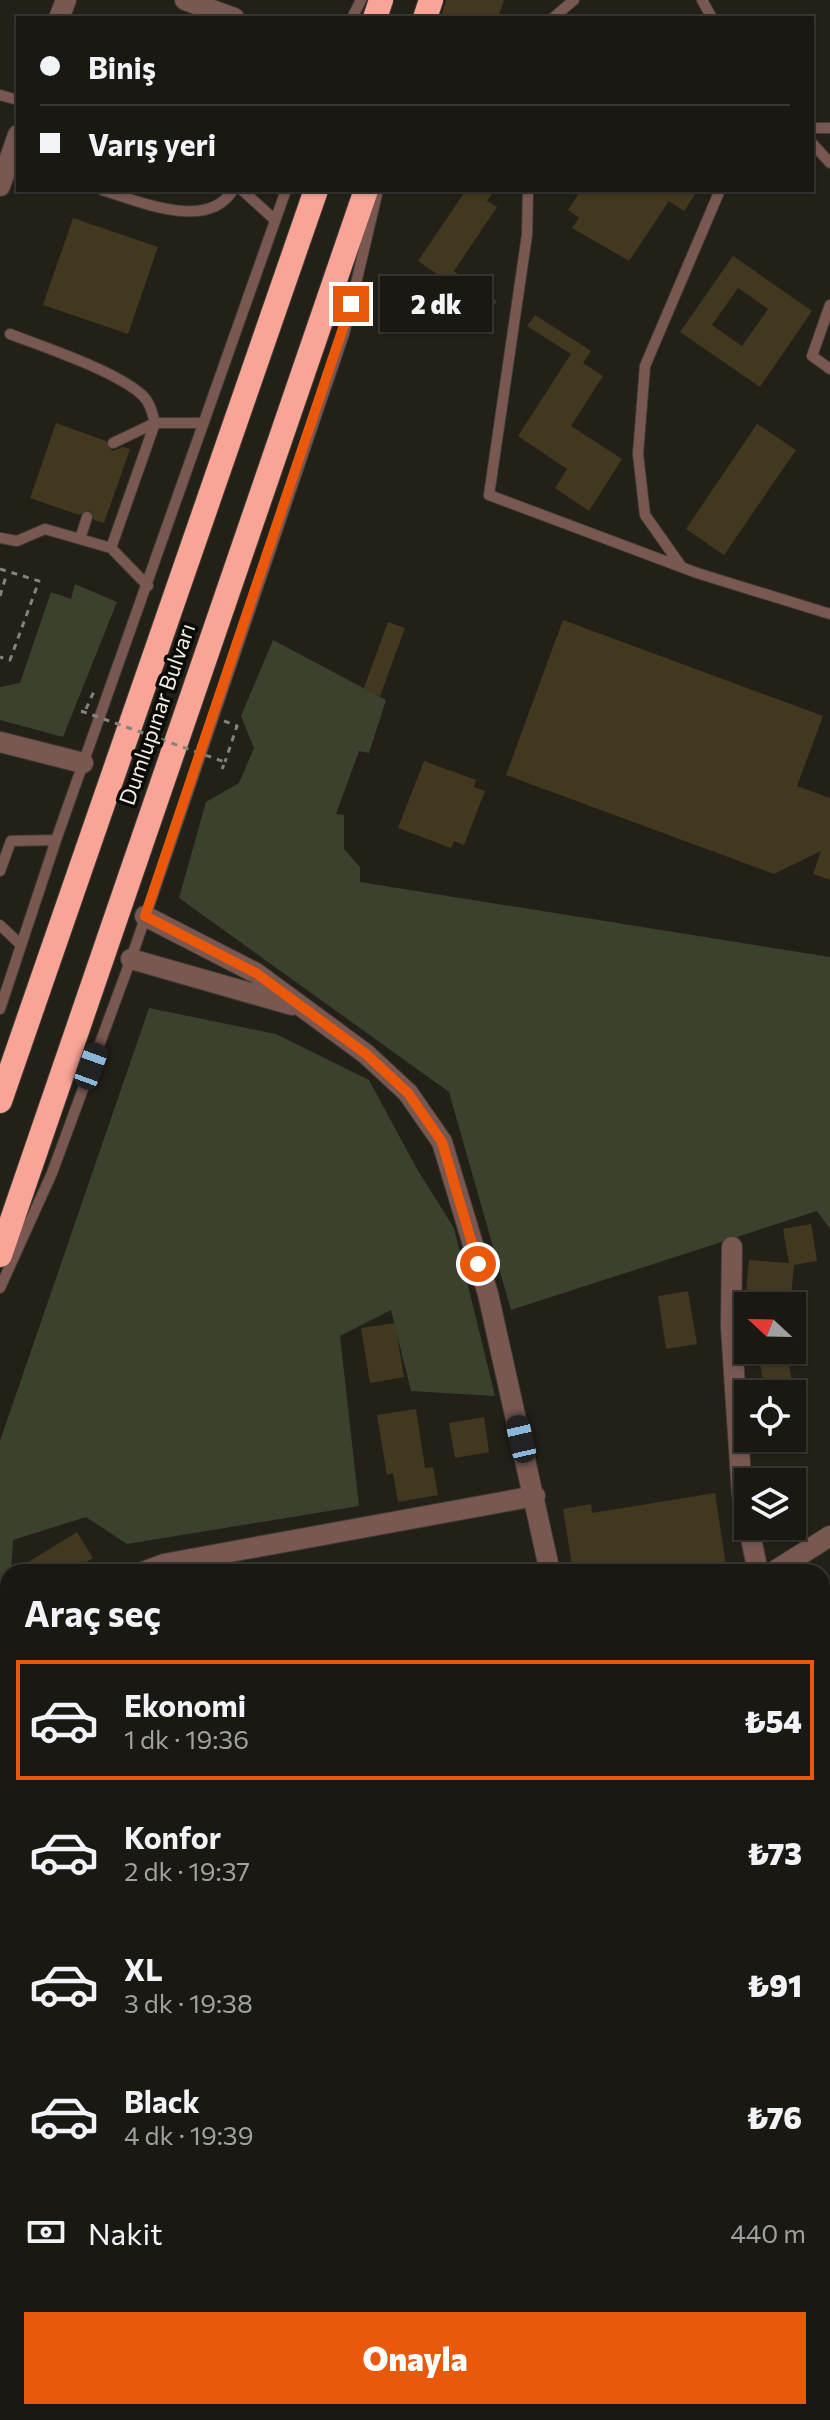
<!DOCTYPE html>
<html lang="tr">
<meta charset="utf-8">
<style>
body{margin:0;font-family:Commissioner,sans-serif;background:#272520;color:#f1f3f6;height:100vh;display:flex;flex-direction:column;font-size:30px;white-space:nowrap}
*{box-sizing:border-box;margin:0}
p{font-size:26px;color:#9fa09f}
.icon{flex:none;width:44px;height:44px;fill:none;stroke:currentColor;stroke-width:2;stroke-linecap:round;stroke-linejoin:round}
.map{position:relative;flex:1;overflow:hidden}
.side{position:absolute;left:0px;top:1564px;width:830px;height:856px;display:flex;flex-direction:column;background:#1a1812;border-radius:24px 24px 0 0;box-shadow:0 2px 6px #0004,0 0 0 2px #383732}
.side>*{flex:none}
.guide{position:absolute;left:16px;top:16px;width:798px;height:176px;border-radius:0px;box-shadow:0 2px 6px #0004,0 0 0 2px #383732;display:grid;align-content:center;height:176px;padding:0 24px;background:#1a1812}
.needle{width:52px;rotate:292deg}
.controls{position:absolute;left:734px;top:1292px;display:grid;gap:16px}
.controls a{display:grid;place-items:center;width:72px;height:72px;border-radius:0px;background:#1a1812;box-shadow:0 2px 6px #0004,0 0 0 2px #383732;font-size:40px}
.end{position:absolute;width:36px;height:36px;margin:-18px;border:10px solid #ea580c;background:#fff;box-shadow:0 0 0 4px #fff}
.from{border-radius:50%}
.bubble{position:absolute;height:56px;border-radius:0px;background:#1a1812;box-shadow:0 2px 6px #0004,0 0 0 2px #383732;font-size:26px;font-weight:800;line-height:56px;text-align:center}
.car{position:absolute;width:24px;height:48px;margin:-24px -12px;border-radius:10px;box-shadow:0 0 6px 2px #0007;background:linear-gradient(#222 24%,#8ab4d8 0 40%,#222 0 76%,#8ab4d8 0 86%,#222 0)}
.guide b{display:flex;align-items:center;gap:28px;height:76px;font-size:30px}
.guide b+b{border-top:2px solid #383732}
.guide i{width:20px;height:20px;background:#f1f3f6}
ul{padding:0;list-style:none}
li{display:flex;align-items:center;gap:24px;height:120px;margin:0 16px 12px;padding:0 8px;border:4px solid transparent;border-radius:0px}
li div{flex:1}
li b{display:block;font-size:30px}
li em{font-style:normal;font-weight:800}
li.active{border-color:#ea580c}
li>.icon{width:72px;height:72px;stroke-width:1.5}
h2{padding:0 24px;font-size:36px;line-height:96px}
.pay{display:flex;align-items:center;gap:20px;height:88px;padding:0 24px;font-size:30px}
.pay p{margin-inline-start:auto}
.button{display:flex;gap:16px;margin-top:auto;padding:16px 24px}
.button a{flex:1;height:92px;border-radius:0px;background:#ea580c;color:#fff;font-size:32px;font-weight:800;line-height:92px;text-align:center}
.map>svg:first-child{display:block}
.green{fill:#3a422d}
.building{fill:#42381f;fill-rule:evenodd}
.lines{fill:none;stroke-linecap:round;stroke-linejoin:round}
.lane-casing{stroke:#403d35;stroke-width:12}
.street-casing{stroke:#403d35;stroke-width:22}
.primary-casing{stroke:#403d35;stroke-width:22}
.highway-casing{stroke:#403d35;stroke-width:26}
.path{stroke:#85827b;stroke-width:3;stroke-dasharray:6 6;stroke-linecap:butt}
.lane{stroke:#7a5852;stroke-width:10}
.street{stroke:#7a5852;stroke-width:20}
.primary{stroke:#d48f83;stroke-width:20}
.highway{stroke:#f8a496;stroke-width:24}
.path-bridge{stroke:#85827b;stroke-width:3;stroke-dasharray:6 6;stroke-linecap:butt}
.route{stroke:#ea580c;stroke-width:10}
.labels{text-anchor:middle;stroke-width:7;stroke-linejoin:round;paint-order:stroke}
.street-label{font-size:22px;fill:#efede7;stroke:#0b0a07}
</style>
<div class="map">
<svg width="830" height="2420" viewBox="0 0 830 2420">
<rect width="100%" height="100%" fill="#232018"/>
<path class="green" d="M75,584L117,602L63,737L0,720V687L20,683L51,592L71,599Z
M273,640L386,700L369,753L359,751L336,814L344,815V849L360,867V882L830,957V1229L817,1211L511,1310L449,1092L179,898L206,802L239,783L254,748L241,716Z
M149,1008L276,1034L369,1080L417,1169L454,1228L495,1396L411,1391L391,1310L340,1336L359,1506L127,1544L86,1517L13,1540L8,1618L0,1633V1441Z
M822,1606L830,1617V2065L822,2063Z
M822,2080L830,2082V2175H822Z
M0,2271L8,2272V2412H822V2341H830V2420H0Z"/>
<path class="building" d="M446,0H504L498,18H441Z
M466,190H495L487,201L497,207L454,271L497,301L480,325L437,296L447,281L418,261Z
M581,190H698L684,211L669,201L629,261L572,228L579,218L568,210Z
M73,218L158,247L128,334L43,305Z
M733,256L812,311L760,387L680,332ZM738,288L768,309L742,346L712,325Z
M535,315L591,351L583,363L603,376L571,426L622,459L589,511L555,488L567,469L518,436L571,354L527,326Z
M56,423L106,441L112,451L123,447L130,449L104,523L94,520L90,510L79,515L30,498Z
M757,424L796,450L724,555L686,529Z
M563,620L823,716L797,786L830,798V880L813,874L821,851L774,874L506,775Z
M388,622L405,628L380,696L363,690Z
M424,761L476,780L474,787L485,791L464,845L454,841L451,848L398,828Z
M811,1224L817,1261L794,1265L791,1297L746,1294L749,1260L789,1263L783,1229Z
M688,1291L697,1344L666,1349L658,1296Z
M395,1323L404,1377L370,1383L361,1328Z
M787,1353L794,1394H765L759,1357Z
M416,1409L425,1468L433,1467L438,1495L398,1502L393,1473L387,1475L377,1415Z
M484,1417L489,1452L455,1458L449,1423Z
M715,1493L727,1572H573L563,1509L591,1504L592,1513Z
M77,1532L93,1558L70,1572H12Z"/>
<g class="lines">
<defs>
<path id="lane" d="M702,0L712,18
M352,18L361,0
M553,18L574,0
M0,95L18,100
M812,128H830
M812,143L830,163
M102,190C139,201 207,232 233,190
M242,190L275,220
M528,190L527,235L489,495L697,573L830,614
M830,305L812,356L830,369
M10,334C44,347 116,371 142,395C150,402 152,412 155,423L111,548
M113,443L155,423H203
M0,538L17,541L45,529L111,548L148,586
M80,539L87,517
M681,566L645,515L638,454L645,366L720,190
M0,871L11,841L56,840
M0,925L20,944
M0,1009L56,840L286,190
M0,1288L52,1173L131,959L344,334L378,190"/>
<path id="street" d="M185,0L234,18
M59,18L66,0
M0,186L18,135
M0,742L83,763
M145,916L256,973L366,1054L408,1093L442,1142L488,1294L550,1572
M131,959L292,1005
M732,1247L731,1327L742,1494L758,1572
M143,1572L164,1564L535,1496
M773,1572L830,1536
M0,1705L8,1689
M0,1723L8,1733"/>
<path id="primary" d="M0,2118L8,2120
M0,2171L8,2173
M822,2197L830,2198
M0,2222L8,2224
M822,2240H830
M0,2254L8,2255
M822,2315L830,2314"/>
<path id="highway" d="M375,18L381,0
M425,18L431,0
M0,1101L316,190
M0,1255L366,190
M0,2090L8,2094"/>
</defs>
<use href="#lane" class="lane-casing"/>
<use href="#street" class="street-casing"/>
<use href="#primary" class="primary-casing"/>
<use href="#highway" class="highway-casing"/>
<path class="path" d="M0,569L39,581L10,660L0,657
M0,596L7,573
M86,709L95,689
M224,721L237,726L225,762
M736,2412L748,2420
M392,2420L393,2412
M676,2420L682,2412"/>
<use href="#lane" class="lane"/>
<use href="#street" class="street"/>
<use href="#primary" class="primary"/>
<use href="#highway" class="highway"/>
<path class="path-bridge" d="M81,711L225,762L222,769"/>
</g>
<g class="lines">
<path class="route" d="M351,304L145,916L256,973L366,1054L408,1093L442,1142L478,1264"/>
</g>
<g class="labels">
<g class="street-label">
<text transform="translate(157 714) rotate(-71)" y="8">Dumlupınar Bulvarı</text>
</g>
</g>
</svg>
<div class="controls">
<a><svg class="needle" viewBox="-14 -14 28 28"><path d="M0-13l5 13h-10z" fill="#e53935"/><path d="M0 13l5-13h-10z" fill="#9fa09f"/></svg></a>
<a><svg class="icon" aria-label="locate" viewBox="0 0 24 24"><circle cx="12" cy="12" r="6"/><path d="M12 2v4M12 18v4M2 12h4M18 12h4"/></svg></a>
<a><svg class="icon" aria-label="layers" viewBox="0 0 24 24"><path d="M12 4l9 5-9 5-9-5zM3 14l9 5 9-5"/></svg></a>
</div>
<i class="end from" style="left:478px;top:1264px"></i>
<i class="end" style="left:351px;top:304px"></i>
<div class="bubble" style="left:380px;top:276px;width:112px">2 dk</div>
<i class="car" style="left:91px;top:1066px;rotate:20deg"></i>
<i class="car" style="left:521px;top:1439px;rotate:347deg"></i>
<div class="guide">
<b><i class="from"></i>Biniş</b>
<b><i></i>Varış yeri</b>
</div>
<section class="side">
<h2>Araç seç</h2>
<ul>
<li class="active"><svg class="icon" aria-label="car" viewBox="0 0 24 24"><path d="M5 17H2v-5l4-1 3-4h7l3 4 3 1v5h-3M9 17h6M6 11h13"/><circle cx="7" cy="17" r="2"/><circle cx="17" cy="17" r="2"/></svg><div><b>Ekonomi</b><p>1 dk · 19:36</p></div><em>₺54</em></li>
<li><svg class="icon" aria-label="car" viewBox="0 0 24 24"><path d="M5 17H2v-5l4-1 3-4h7l3 4 3 1v5h-3M9 17h6M6 11h13"/><circle cx="7" cy="17" r="2"/><circle cx="17" cy="17" r="2"/></svg><div><b>Konfor</b><p>2 dk · 19:37</p></div><em>₺73</em></li>
<li><svg class="icon" aria-label="car" viewBox="0 0 24 24"><path d="M5 17H2v-5l4-1 3-4h7l3 4 3 1v5h-3M9 17h6M6 11h13"/><circle cx="7" cy="17" r="2"/><circle cx="17" cy="17" r="2"/></svg><div><b>XL</b><p>3 dk · 19:38</p></div><em>₺91</em></li>
<li><svg class="icon" aria-label="car" viewBox="0 0 24 24"><path d="M5 17H2v-5l4-1 3-4h7l3 4 3 1v5h-3M9 17h6M6 11h13"/><circle cx="7" cy="17" r="2"/><circle cx="17" cy="17" r="2"/></svg><div><b>Black</b><p>4 dk · 19:39</p></div><em>₺76</em></li>
</ul>
<div class="pay"><svg class="icon" aria-label="cash" viewBox="0 0 24 24"><path d="M3 7h18v10H3z"/><circle cx="12" cy="12" r="2"/></svg>Nakit<p>440 m</p></div>
<div class="button"><a>Onayla</a></div>
</section>
</div>
